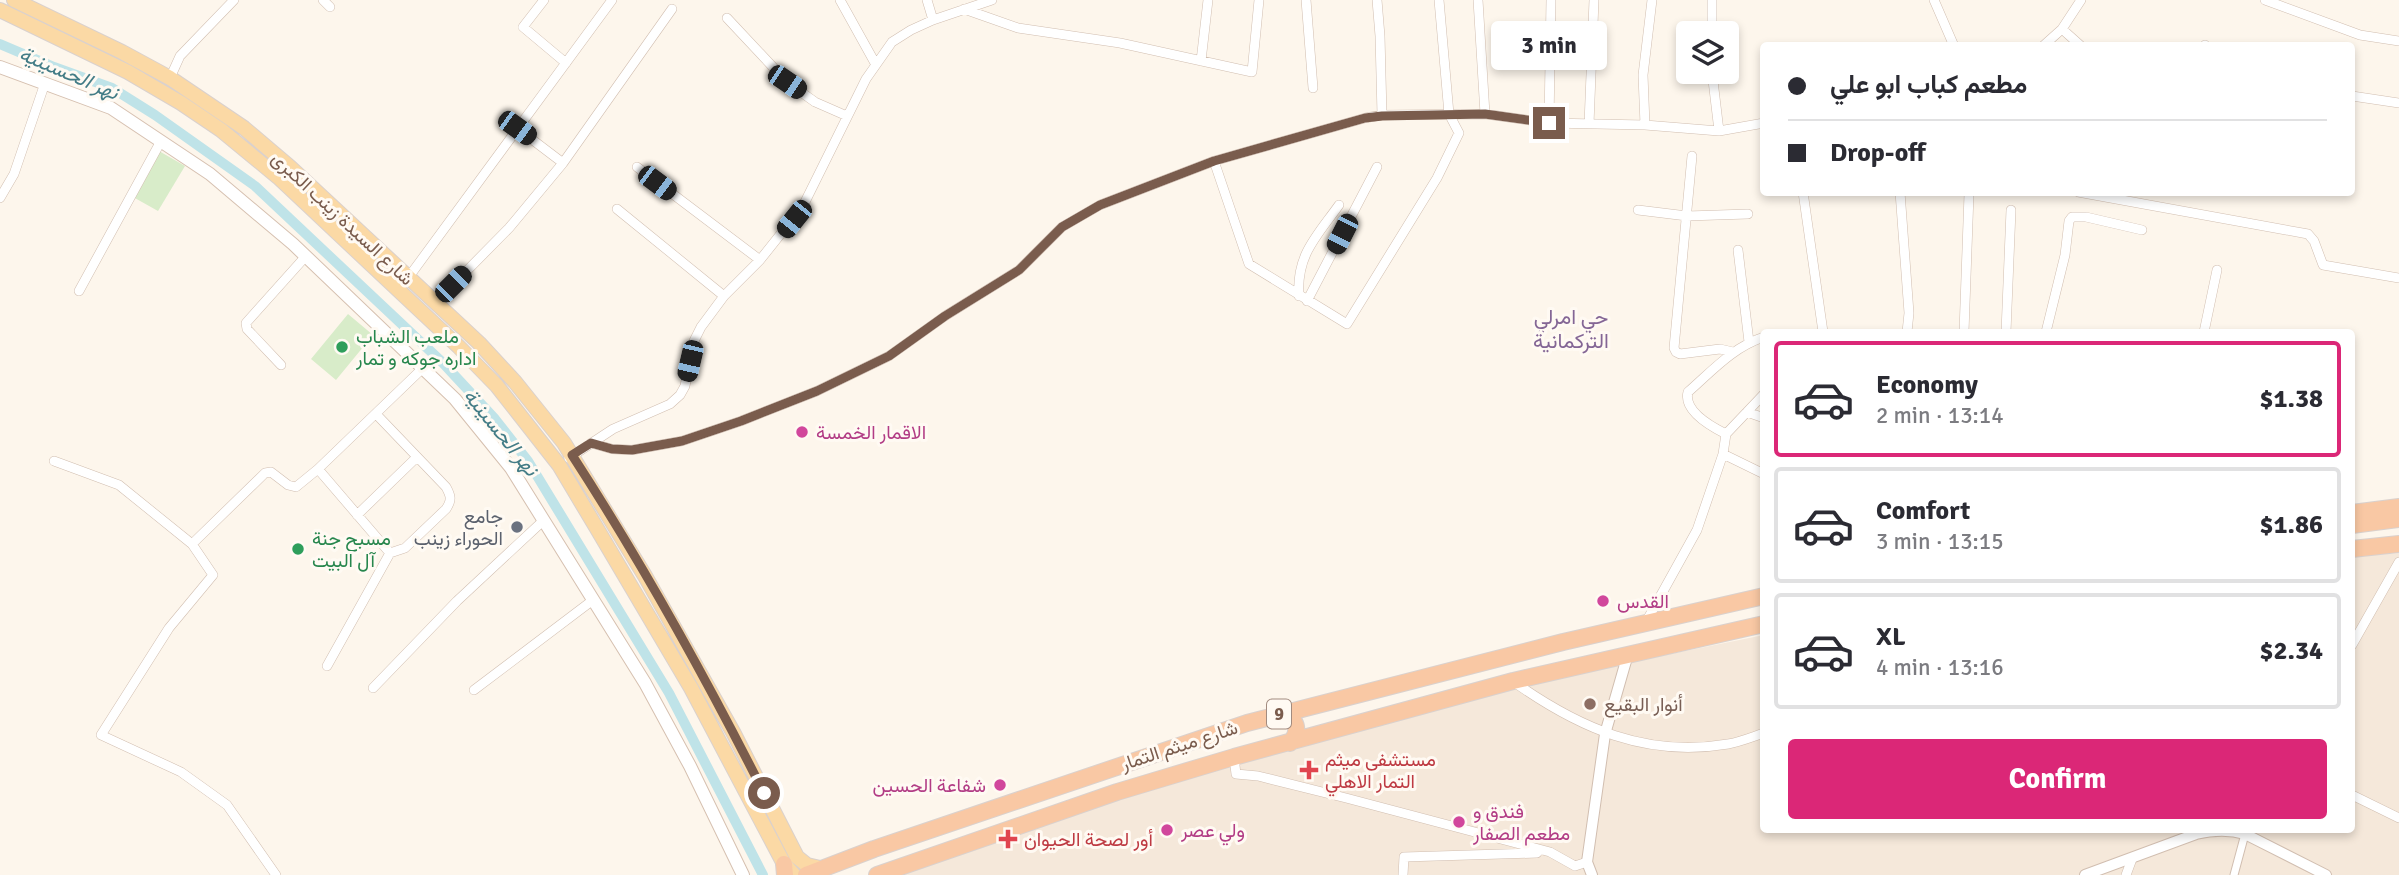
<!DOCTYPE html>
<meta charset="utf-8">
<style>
body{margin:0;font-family:Signika,Vazirmatn,sans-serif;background:#f2f2f3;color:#2b2b33;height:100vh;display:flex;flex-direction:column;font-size:26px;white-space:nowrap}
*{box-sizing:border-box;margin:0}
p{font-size:23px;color:#7c7c81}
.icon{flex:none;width:38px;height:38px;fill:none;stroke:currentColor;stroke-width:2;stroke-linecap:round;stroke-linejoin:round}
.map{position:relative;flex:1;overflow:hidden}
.panel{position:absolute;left:1760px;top:329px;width:595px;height:504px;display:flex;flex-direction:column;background:#fff;border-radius:7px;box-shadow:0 4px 10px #0003}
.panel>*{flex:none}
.banner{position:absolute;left:1760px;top:42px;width:595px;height:154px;border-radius:7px;box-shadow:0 4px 10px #0003;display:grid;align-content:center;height:154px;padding:0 28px;background:#fff}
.controls{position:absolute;left:1676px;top:21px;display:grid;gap:14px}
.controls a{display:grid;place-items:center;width:63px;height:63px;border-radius:7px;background:#fff;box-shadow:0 4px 10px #0003;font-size:35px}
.end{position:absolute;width:32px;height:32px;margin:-16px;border:9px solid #7a5c4d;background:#fff;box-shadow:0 0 0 4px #fff}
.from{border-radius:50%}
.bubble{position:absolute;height:49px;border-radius:7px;background:#fff;box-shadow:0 4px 10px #0003;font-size:23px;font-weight:700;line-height:49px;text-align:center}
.car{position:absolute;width:21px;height:42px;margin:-21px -10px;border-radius:9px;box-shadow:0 0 5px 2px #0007;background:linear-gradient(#222 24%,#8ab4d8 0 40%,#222 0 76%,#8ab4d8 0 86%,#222 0)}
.banner b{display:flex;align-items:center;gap:24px;height:66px;font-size:26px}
.banner b+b{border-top:2px solid #e1e1e2}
.banner i{width:18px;height:18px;background:#2b2b33}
ul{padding:12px 0 0;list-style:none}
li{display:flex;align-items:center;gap:21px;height:116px;margin:0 14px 10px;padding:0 14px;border:4px solid #e1e1e2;border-radius:7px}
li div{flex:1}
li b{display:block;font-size:26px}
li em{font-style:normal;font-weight:700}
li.current{border-color:#db2777}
li>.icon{width:63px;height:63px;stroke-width:1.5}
.action{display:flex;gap:14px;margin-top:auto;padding:14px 28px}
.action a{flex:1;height:80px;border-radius:7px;background:#db2777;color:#fff;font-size:28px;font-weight:700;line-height:80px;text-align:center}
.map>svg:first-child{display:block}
.residential{fill:#f5e8da}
.green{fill:#d8ecc9}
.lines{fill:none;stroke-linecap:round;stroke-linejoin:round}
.canal{stroke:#bfe3e8;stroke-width:10}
.pedestrian-casing{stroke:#d1beb0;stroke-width:9}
.minor-casing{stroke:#d1beb0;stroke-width:10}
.tertiary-casing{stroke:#d1beb0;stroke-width:12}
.secondary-casing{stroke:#d6c0b0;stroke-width:14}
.primary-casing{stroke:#dad1cd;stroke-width:16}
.trunk-casing{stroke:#dad1cd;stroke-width:18}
.pedestrian{stroke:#fff;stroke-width:7}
.minor{stroke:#fff;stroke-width:9}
.tertiary{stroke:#fff;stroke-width:10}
.secondary{stroke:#fff;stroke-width:12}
.primary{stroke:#fbd9a5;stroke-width:14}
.trunk{stroke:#f9c8a4;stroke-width:16}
.route{stroke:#7a5c4d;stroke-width:9}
.leisure-dot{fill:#2e9e5b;stroke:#fffaf3;stroke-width:2.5}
.hotel-dot{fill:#d1479c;stroke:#fffaf3;stroke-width:2.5}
.worship-dot{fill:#6b7280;stroke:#fffaf3;stroke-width:2.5}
.education-dot{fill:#8d6e63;stroke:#fffaf3;stroke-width:2.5}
.health-dot{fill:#e0444e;stroke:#fffaf3;stroke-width:2.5}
.labels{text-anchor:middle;stroke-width:6;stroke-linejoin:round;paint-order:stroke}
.shield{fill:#fffaf3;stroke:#a28b7f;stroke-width:2}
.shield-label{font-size:18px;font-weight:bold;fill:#7a5c4d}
.street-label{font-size:19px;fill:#7a5c4d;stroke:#fffaf3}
.leisure-label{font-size:19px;fill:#27864d;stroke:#fffaf3;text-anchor:start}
.hotel-label{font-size:19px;fill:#b23c85;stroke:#fffaf3;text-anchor:start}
.worship-label{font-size:19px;fill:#5b616d;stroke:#fffaf3;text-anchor:end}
.education-label{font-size:19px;fill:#785e54;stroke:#fffaf3;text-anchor:start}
.health-label{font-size:19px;fill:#be3a42;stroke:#fffaf3;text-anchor:start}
.water-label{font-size:21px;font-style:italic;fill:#437c86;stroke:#fffaf3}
.neighbourhood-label{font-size:21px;fill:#846695;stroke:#fffaf3}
</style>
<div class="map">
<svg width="2399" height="875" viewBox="0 0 2399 875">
<rect width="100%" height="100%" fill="#fdf6ec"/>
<path class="residential" d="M2399,553V875H877L1117,792L1458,697L1764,635V830H2352V557Z"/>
<path class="green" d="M159,151L185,166L158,211L133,197Z
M348,314L373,335L336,380L311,359Z"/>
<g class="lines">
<path class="canal" d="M0,44L54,67L112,88L155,115L255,186L443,363L495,419L528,461L669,693L763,875"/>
<defs>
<path id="pedestrian" d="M2234,875L2245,834"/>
<path id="minor" d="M323,0L330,7
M544,0L523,27L566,63
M840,0L875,63
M927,0L933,20
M1306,0L1313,88
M1377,0L1380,36L1382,115
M1478,0L1485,114
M1934,0L1954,46
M2265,0L2360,35L2399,41
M964,9L1018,28L1120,43L1252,72L1259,0
M727,18L787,82L815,102L847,116
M2062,29L2081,46
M1712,33V0
M2205,45V46
M2043,46L2062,29L2081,0
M1201,61L1208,0
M1712,72L1719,131
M170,78L180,56L234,0
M2352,96L2399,103
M1549,123L1551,0
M1589,124L1594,0
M1645,125L1643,75L1652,0
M517,128L563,163
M1692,156L1674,348L1676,352L1680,354L1720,349L1733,352
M1214,161L1249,264L1347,324L1437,178L1459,133L1449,114L1439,0
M637,167L760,260
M1803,192L1823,332
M1900,192L1909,313L1907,332
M2078,192L2308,234L2314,241L2323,265L2399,278
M0,198L14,174L45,83
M617,209L724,296
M1638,210L1687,216L1748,214
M1738,250L1749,342
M408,278L612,0
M79,291L161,141
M1299,296C1296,255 1317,236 1339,205
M1307,301L1377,167
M435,303L509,228L563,163L672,9
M1964,332L1969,194
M2006,332L2011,210
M2046,332L2065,255L2069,221L2072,217H2086L2142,230
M2204,332L2217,270
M281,365L247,329L246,323L306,256
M1747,412L1764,418
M1726,434C1712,427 1683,411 1688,392C1712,371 1733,347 1764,337
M591,443L612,449L632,450L682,441L741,421L817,391L889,356L945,316L1019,270L1062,227L1100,205L1214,161L1365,118L1382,115L1485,114L1549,123L1645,125L1719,131L1764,123
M1723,454L1764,474
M569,458L613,429L670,404L680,395L685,386L693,343L701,327L724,296L760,260L803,206L866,79L892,42L911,30L933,20L992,0
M54,461L119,485L192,544L213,575L169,628L101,735L181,772L227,805L276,875
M318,469L390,553L405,548L446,509C452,500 451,496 446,487L376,414
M357,515L417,457
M192,544L265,473L271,472L288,485L296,487L318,469L424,367
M1646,622L1697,530L1723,454L1726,434L1764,394
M2352,645L2399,562
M327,666L390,553
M1514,682C1579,728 1646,758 1728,744C1740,742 1752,737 1764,733
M373,688L457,601L544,520
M474,690L593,600
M1234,757L1236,774L1258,776L1346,798L1550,852L1575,866L1587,862
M2352,795L2399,818
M1403,875L1404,857L1537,853
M2126,875L2132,859"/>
<path id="tertiary" d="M1592,875L1587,862L1605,734L1628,654
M2085,875L2196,834C2213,830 2228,829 2245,834L2326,875"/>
<path id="secondary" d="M0,67L111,108L210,174L293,244L455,399L511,468L645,683L690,766L743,875"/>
<path id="primary" d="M14,0L122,52L170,78L244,128L290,167L479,343L515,382L564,443L645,576L733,732L797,857L807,865L820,868
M0,10L128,72L181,103L221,130L278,177L459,347L497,386L559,465L596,527L691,688L784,864L794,875"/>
<path id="trunk" d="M2352,513L2399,507
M2352,525L2399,519
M2352,549L2399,544
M1282,713C1297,718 1301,731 1290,743
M784,864L785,875
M806,875L874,849L1247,723L1563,642L1764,596
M877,875L1117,792L1234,757L1513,681L1764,624"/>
</defs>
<use href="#pedestrian" class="pedestrian-casing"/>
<use href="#minor" class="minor-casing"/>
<use href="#tertiary" class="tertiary-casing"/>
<use href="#secondary" class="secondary-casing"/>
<use href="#primary" class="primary-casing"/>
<use href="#trunk" class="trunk-casing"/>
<use href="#pedestrian" class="pedestrian"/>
<use href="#minor" class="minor"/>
<use href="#tertiary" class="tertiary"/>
<use href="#secondary" class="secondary"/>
<use href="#primary" class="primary"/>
<use href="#trunk" class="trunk"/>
</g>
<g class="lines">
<path class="route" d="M764,793C706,678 642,563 572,455L591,443L612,449L632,450L682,441L741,421L817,391L889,356L945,316L1019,270L1062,227L1100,205L1214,161L1365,118L1382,116L1485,114L1549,123"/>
</g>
<g class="leisure-dot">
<circle cx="342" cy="347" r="7"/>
<circle cx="298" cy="549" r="7"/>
</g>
<g class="hotel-dot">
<circle cx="802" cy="432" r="7"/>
<circle cx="1603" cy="601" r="7"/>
<circle cx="1000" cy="785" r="7"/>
<circle cx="1459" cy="822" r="7"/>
<circle cx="1167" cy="830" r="7"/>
</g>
<circle class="worship-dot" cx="517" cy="527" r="7"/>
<circle class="education-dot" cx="1590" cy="704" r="7"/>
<g class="health-dot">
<path d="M1305.5 759.5h7v7h7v7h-7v7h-7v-7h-7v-7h7z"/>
<path d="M1004.5 828.5h7v7h7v7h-7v7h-7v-7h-7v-7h7z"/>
</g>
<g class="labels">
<rect class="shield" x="1267" y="699.5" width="24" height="29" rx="5"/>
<g class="shield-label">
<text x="1279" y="720">9</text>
</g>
<g class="street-label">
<text transform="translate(343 218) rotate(43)" y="7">شارع السيدة زينب الكبرى</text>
<text transform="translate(1179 745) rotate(-18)" y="7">شارع ميثم التمار</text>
</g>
<g class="leisure-label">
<text x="356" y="343">ملعب الشباب<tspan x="356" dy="22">اداره جوكه و تمار</tspan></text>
<text x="312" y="545">مسبح جنة<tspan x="312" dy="22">آل البيت</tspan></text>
</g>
<g class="hotel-label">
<text x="816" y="439">الاقمار الخمسة</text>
<text x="1617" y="608">القدس</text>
<text x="986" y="792" text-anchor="end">شفاعة الحسين</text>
<text x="1473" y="818">فندق و<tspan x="1473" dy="22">مطعم الصفار</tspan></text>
<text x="1181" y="837">ولي عصر</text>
</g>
<g class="worship-label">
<text x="503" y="523">جامع<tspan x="503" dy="22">الحوراء زينب</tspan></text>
</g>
<g class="education-label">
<text x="1604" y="711">أنوار البقيع</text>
</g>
<g class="health-label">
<text x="1325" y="766">مستشفى ميثم<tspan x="1325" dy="22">التمار الاهلي</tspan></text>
<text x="1024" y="846">أور لصحة الحيوان</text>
</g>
<g class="water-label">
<text transform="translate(69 73) rotate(23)" y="7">نهر الحسينية</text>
<text transform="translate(501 432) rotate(51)" y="7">نهر الحسينية</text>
</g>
<g class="neighbourhood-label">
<text x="1571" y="324">حي امرلي<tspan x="1571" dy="24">التركمانية</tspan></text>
</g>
</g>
</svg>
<div class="controls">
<a><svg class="icon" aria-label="layers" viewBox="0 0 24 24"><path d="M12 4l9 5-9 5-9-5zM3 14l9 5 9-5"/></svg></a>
</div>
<i class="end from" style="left:764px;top:793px"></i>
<i class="end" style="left:1549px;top:123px"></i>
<div class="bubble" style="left:1491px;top:21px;width:116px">3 min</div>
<i class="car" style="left:787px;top:82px;rotate:124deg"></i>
<i class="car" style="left:517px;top:128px;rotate:126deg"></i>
<i class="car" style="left:657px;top:183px;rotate:127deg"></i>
<i class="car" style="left:794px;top:219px;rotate:219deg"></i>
<i class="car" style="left:1342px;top:234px;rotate:207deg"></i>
<i class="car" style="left:453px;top:284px;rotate:45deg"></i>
<i class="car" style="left:690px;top:361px;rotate:193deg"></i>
<div class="banner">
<b><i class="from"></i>مطعم كباب ابو علي</b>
<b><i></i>Drop-off</b>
</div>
<section class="panel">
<ul>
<li class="current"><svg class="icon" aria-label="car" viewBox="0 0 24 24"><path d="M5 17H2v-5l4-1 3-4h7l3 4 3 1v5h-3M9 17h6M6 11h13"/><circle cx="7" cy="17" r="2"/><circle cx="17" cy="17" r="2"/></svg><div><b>Economy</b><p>2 min · 13:14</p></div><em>$1.38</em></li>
<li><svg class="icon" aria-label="car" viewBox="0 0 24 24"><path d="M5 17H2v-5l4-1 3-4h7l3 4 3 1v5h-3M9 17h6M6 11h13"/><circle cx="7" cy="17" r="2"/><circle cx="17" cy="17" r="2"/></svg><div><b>Comfort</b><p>3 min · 13:15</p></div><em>$1.86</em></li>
<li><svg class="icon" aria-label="car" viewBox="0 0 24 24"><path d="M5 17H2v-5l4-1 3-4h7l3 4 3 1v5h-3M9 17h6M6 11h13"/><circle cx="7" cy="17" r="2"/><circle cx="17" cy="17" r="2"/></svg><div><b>XL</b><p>4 min · 13:16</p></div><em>$2.34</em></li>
</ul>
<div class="action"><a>Confirm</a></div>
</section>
</div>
